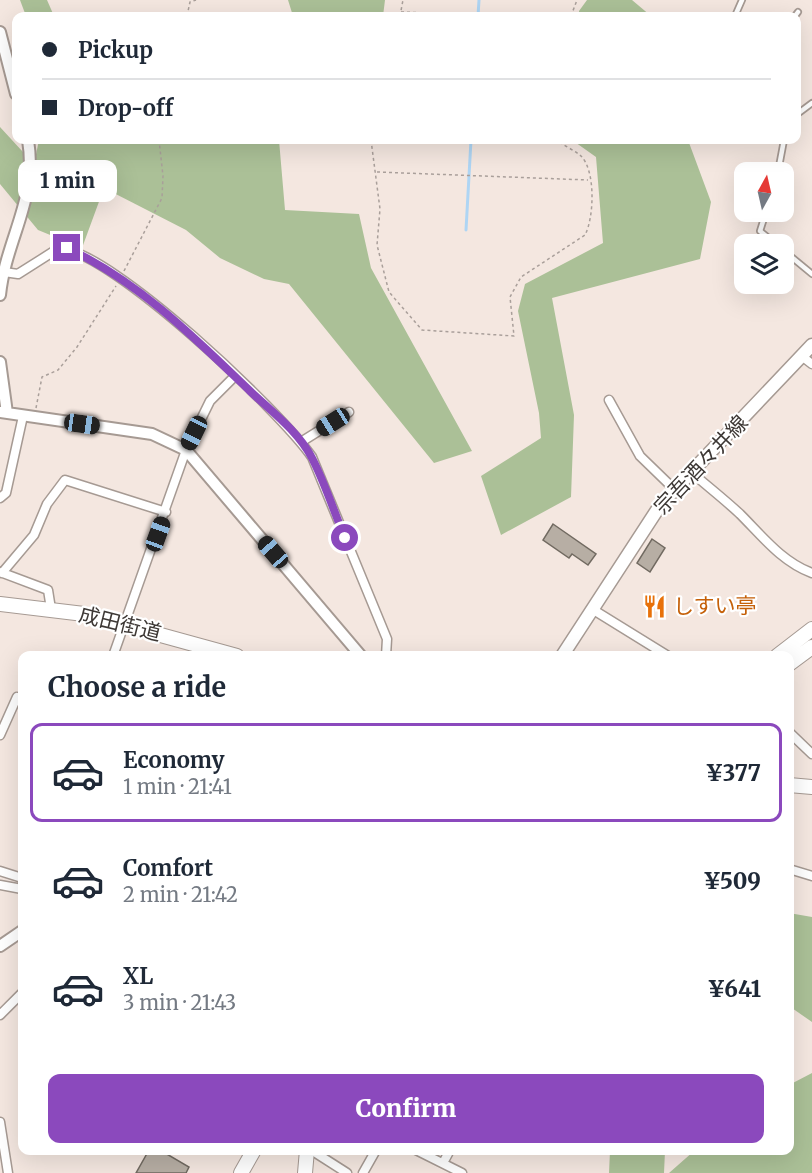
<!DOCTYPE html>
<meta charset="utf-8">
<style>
body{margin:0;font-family:Merriweather,"Noto Sans JP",serif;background:#f2f2f3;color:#1f2937;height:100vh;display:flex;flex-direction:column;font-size:22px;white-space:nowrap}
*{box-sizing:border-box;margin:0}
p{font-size:20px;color:#747a83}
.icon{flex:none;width:33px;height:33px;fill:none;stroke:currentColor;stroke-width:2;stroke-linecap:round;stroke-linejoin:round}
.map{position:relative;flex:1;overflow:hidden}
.panel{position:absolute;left:18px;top:651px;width:776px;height:504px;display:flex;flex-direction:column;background:#fff;border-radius:12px;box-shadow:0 6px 24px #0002}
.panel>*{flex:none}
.banner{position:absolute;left:12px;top:12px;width:789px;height:132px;border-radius:12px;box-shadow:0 6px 24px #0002;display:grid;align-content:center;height:132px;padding:0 30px;background:#fff}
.needle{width:39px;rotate:8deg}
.buttons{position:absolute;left:734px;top:162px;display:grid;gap:12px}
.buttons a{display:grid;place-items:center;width:60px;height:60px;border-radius:12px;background:#fff;box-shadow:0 6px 24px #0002;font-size:30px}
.end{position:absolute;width:27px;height:27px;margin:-14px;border:8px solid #8b49bd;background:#fff;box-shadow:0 0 0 3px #fff}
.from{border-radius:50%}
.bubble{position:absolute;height:42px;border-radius:12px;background:#fff;box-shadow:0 6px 24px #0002;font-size:20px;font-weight:800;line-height:42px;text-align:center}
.car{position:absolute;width:18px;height:36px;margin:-18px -9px;border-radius:8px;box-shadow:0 0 4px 2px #0007;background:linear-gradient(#222 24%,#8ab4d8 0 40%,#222 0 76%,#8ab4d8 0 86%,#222 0)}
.banner b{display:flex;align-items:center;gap:21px;height:57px;font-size:22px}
.banner b+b{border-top:2px solid #e0e1e3}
.banner i{width:15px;height:15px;background:#1f2937}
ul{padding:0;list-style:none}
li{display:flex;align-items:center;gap:18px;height:99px;margin:0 12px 9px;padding:0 18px;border:3px solid transparent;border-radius:12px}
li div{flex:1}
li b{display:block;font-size:22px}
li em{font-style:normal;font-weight:800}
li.current{border-color:#8b49bd}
li>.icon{width:54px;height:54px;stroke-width:1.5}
h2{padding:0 30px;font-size:27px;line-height:72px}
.cta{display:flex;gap:12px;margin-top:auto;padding:12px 30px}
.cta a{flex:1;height:69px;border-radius:12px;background:#8b49bd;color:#fff;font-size:24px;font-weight:800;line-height:69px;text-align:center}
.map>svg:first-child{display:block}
.forest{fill:#abc097}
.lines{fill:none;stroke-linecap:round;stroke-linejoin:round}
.stream{stroke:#aed5f4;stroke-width:3}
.building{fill:#b7aea4;stroke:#716a61;stroke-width:1.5}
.service-casing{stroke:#a69a93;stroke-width:8}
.minor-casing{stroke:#a69a93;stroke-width:11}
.tertiary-casing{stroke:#a69a93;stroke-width:14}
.secondary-casing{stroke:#a69a93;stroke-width:15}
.primary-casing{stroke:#a69a93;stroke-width:16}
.trunk-casing{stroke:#a69a93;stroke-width:16}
.path{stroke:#a99f9a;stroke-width:1.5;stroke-dasharray:3 3;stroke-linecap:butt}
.service{stroke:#fff;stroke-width:4.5}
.minor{stroke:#fff;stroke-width:8}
.tertiary{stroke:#fff;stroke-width:10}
.secondary{stroke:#fff;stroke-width:12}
.primary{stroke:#fff;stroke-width:14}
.trunk{stroke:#fff;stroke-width:14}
.route{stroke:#8b49bd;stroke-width:8}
.labels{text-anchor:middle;stroke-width:4.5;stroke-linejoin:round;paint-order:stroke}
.street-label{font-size:21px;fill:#3d3835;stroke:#fff}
.food-label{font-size:21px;fill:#c56008;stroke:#fff;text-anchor:start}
</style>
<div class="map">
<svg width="812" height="1173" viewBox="0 0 812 1173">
<rect width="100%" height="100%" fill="#f4e7e0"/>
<path class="forest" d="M20,0H47L54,16H26Z
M288,0H385L383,16H293Z
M587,0H632L651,16H579V11Z
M0,127L34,164L39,140H279L285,210L359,214L371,268L472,451L434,463L289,284L264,279L220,258L186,230L104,188L82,248L38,230L0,184Z
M572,140H688L711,202L700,259L552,298L574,415L571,497L501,535L481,476L541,438L539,413L518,311L525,284L603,243L596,157Z
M789,913L812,917V1022L789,1006Z
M812,1073V1173H669L694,1151L789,1150V1085Z
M610,1151H665L664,1173H609Z"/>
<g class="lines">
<path class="stream" d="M478,16L479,0
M466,230L471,140"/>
</g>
<path class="building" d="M553,524L596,554L588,565L572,554L569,558L543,540Z
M652,539L665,548L650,572L637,563Z
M149,1150H160L189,1167L186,1173H136Z"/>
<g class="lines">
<defs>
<path id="service" d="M735,16L742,0
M795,16L798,12
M796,115L812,103
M778,172L784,140
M766,212L760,231L776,244
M783,250L812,274"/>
<path id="minor" d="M4,272L18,274L59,248C112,251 280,411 312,457L387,639L386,656
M803,357L812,364
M609,400L640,456L673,488
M301,442L349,412
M690,471C707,486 724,499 740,514C762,536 782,562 812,573
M0,498L6,493L23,416
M0,572L48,590L51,609
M2,573L34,535L47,504L65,480L166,512
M592,609L668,656
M113,656L186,450L210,401L235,376
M789,732L812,754
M0,735L17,697L22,700
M789,869L812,876
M0,871L22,878
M0,885L22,889
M0,1015L22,993
M0,1122L8,1173
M311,1150L347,1173
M416,1150L462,1173
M443,1163L450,1150
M363,1173L376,1150"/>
<path id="tertiary" d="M0,32L16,94
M0,295C6,238 38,200 28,140
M0,362L7,413
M0,412L152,434L186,450L361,656
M0,946L22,931"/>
<path id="secondary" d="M562,656L661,504L812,345"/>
<path id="primary" d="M305,1173L307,1150"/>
<path id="trunk" d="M0,604L84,614L237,656
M777,656L812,629
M789,664L812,647
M789,785L812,787
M241,1173L254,1150"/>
</defs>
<use href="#service" class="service-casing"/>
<use href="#minor" class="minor-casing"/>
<use href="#tertiary" class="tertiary-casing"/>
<use href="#secondary" class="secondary-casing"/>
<use href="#primary" class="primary-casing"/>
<use href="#trunk" class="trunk-casing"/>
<path class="path" d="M401,12L502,16
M187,16L190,2L196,0
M400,16L403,0
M571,16L577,0
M371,140L380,209L377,245L389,292L422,330L514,336L510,297L521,277L585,235C594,218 596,171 581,156C574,150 564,146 557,140
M377,172L588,180
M124,271L162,198L163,176L159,140
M36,408L42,377L58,370L77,347L116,286"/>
<use href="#service" class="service"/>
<use href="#minor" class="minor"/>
<use href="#tertiary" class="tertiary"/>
<use href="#secondary" class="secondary"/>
<use href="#primary" class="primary"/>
<use href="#trunk" class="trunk"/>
</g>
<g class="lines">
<path class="route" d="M67,248C139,282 194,337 250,391C271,411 298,431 312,458C325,483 334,512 345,538"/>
</g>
<defs>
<symbol id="restaurant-bare" viewBox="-9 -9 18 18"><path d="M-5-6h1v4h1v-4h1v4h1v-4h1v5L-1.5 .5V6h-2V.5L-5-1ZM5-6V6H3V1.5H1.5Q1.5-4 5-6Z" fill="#e8710a" stroke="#fff" stroke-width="2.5" paint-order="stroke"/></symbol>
</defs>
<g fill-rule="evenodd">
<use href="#restaurant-bare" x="638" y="590" width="33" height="33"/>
</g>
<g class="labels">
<g class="street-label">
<text transform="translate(701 465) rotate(-47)" y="7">宗吾酒々井線</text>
<text transform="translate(120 624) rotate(14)" y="7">成田街道</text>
</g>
<g class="food-label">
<text x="673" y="613">しすい亭</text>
</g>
</g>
</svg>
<div class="buttons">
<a><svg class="needle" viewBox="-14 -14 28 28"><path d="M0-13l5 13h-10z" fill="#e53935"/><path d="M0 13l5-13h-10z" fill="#747a83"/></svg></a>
<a><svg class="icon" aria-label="layers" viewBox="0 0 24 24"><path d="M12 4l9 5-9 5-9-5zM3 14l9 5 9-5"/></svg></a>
</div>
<i class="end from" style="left:345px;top:538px"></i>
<i class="end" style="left:67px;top:248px"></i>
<div class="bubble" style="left:18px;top:160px;width:99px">1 min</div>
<i class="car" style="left:333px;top:422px;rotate:238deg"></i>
<i class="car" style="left:82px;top:424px;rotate:98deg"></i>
<i class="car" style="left:194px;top:433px;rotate:206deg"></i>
<i class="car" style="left:158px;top:534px;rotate:20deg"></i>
<i class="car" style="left:273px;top:552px;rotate:319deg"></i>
<div class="banner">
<b><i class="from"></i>Pickup</b>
<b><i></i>Drop-off</b>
</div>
<section class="panel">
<h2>Choose a ride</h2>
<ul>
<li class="current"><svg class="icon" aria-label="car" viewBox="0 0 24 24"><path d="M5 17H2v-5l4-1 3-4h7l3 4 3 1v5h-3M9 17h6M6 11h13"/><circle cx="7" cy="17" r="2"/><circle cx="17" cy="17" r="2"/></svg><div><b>Economy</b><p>1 min · 21:41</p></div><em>¥377</em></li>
<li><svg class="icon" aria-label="car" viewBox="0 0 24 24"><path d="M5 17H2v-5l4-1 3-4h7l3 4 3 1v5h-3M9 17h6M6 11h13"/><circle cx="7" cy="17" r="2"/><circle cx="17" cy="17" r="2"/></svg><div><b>Comfort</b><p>2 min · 21:42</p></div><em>¥509</em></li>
<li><svg class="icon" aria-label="car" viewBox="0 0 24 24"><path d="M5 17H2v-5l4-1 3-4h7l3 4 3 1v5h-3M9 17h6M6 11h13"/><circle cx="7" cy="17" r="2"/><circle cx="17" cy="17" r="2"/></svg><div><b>XL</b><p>3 min · 21:43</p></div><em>¥641</em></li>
</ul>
<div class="cta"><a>Confirm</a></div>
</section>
</div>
